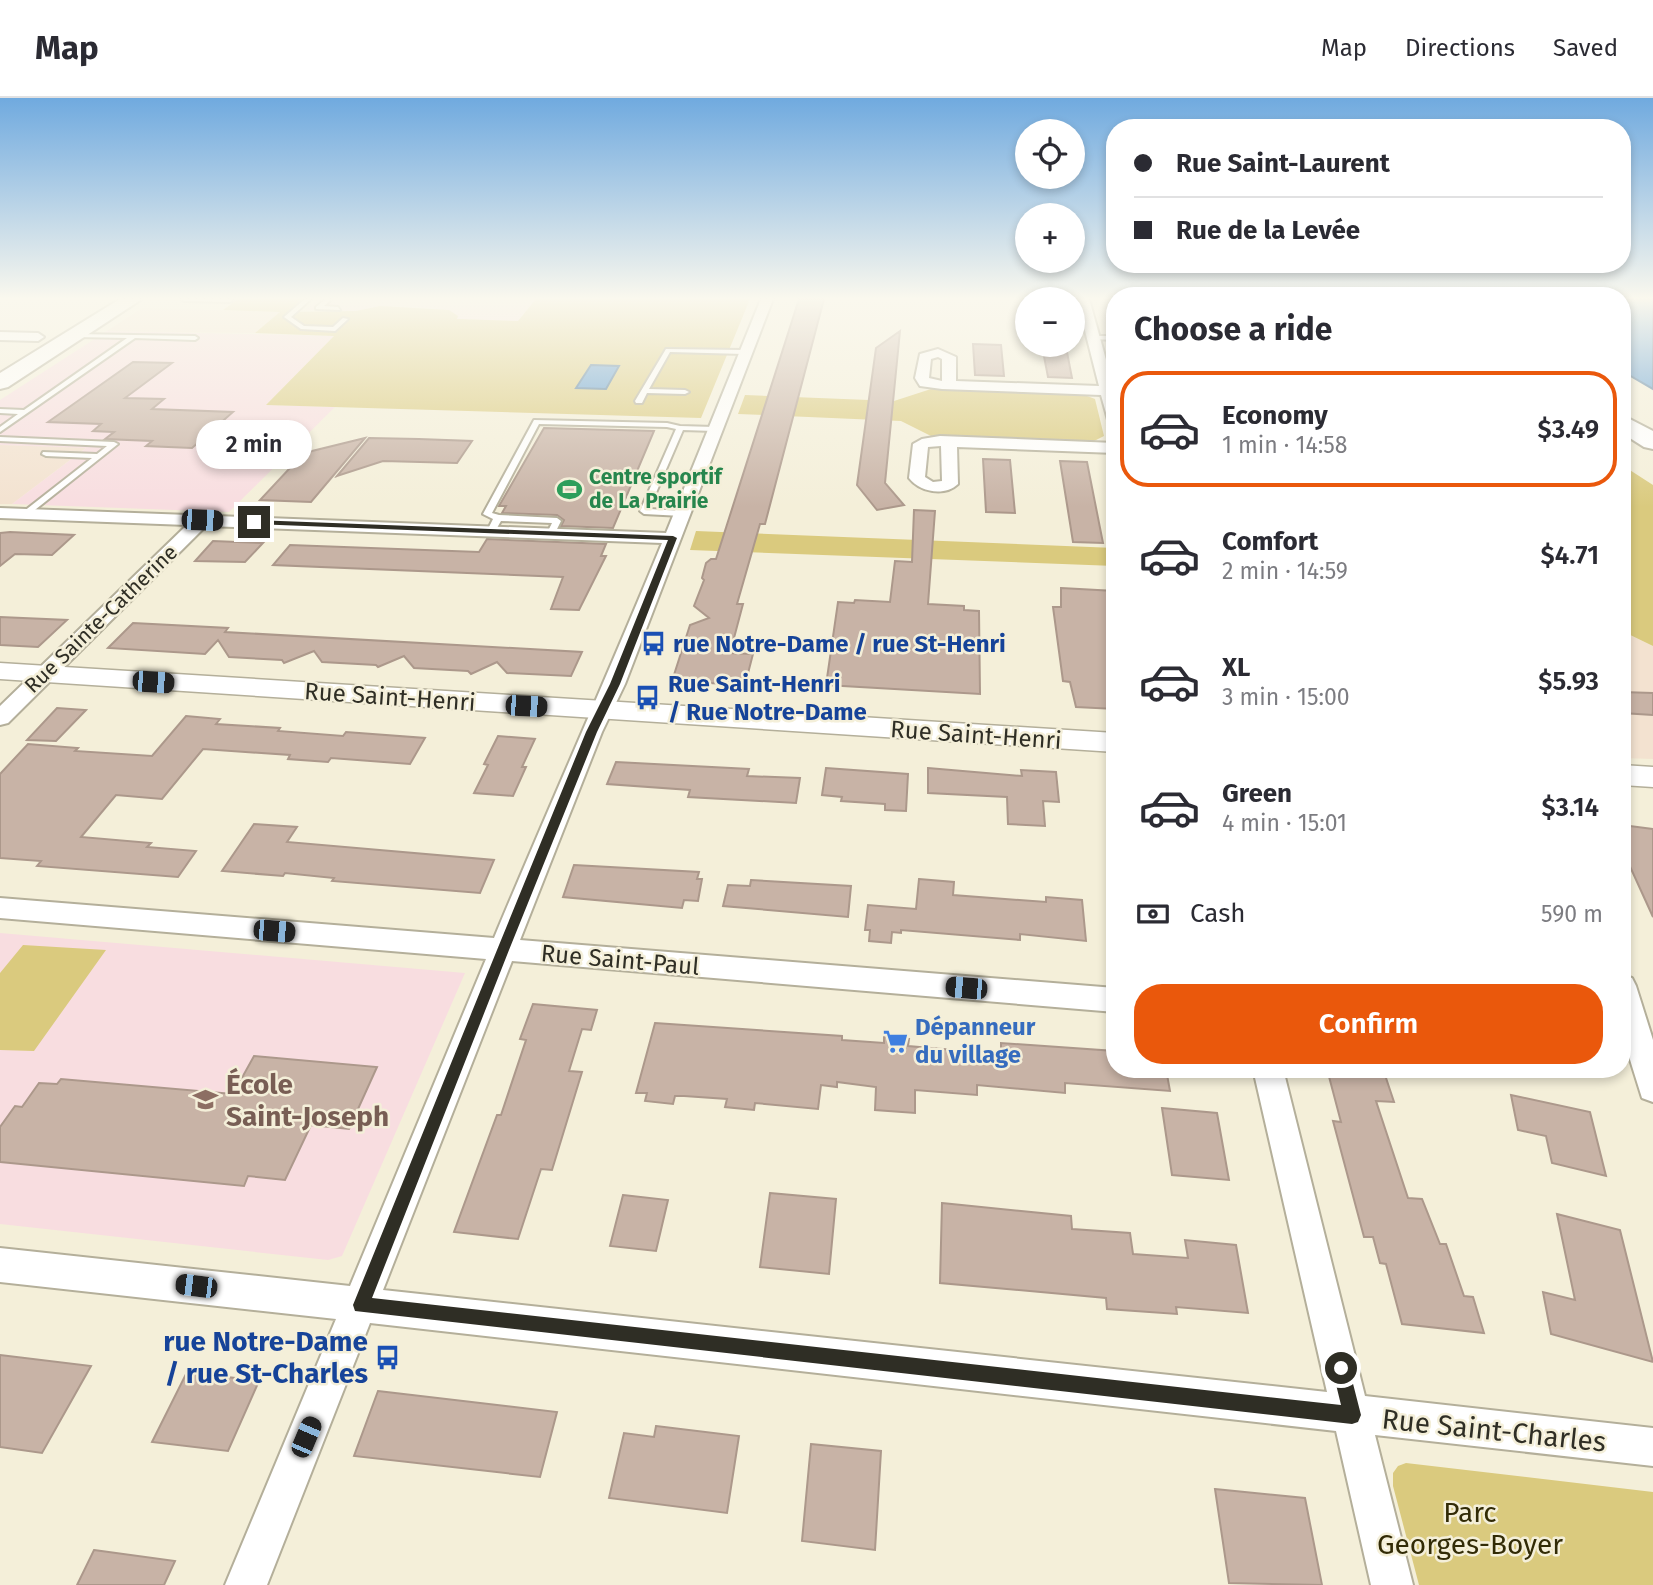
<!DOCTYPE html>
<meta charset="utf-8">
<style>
body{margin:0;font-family:"Fira Sans",sans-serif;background:#f7f7f7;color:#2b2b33;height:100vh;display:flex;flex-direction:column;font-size:26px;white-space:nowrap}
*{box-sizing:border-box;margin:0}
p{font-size:23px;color:#7c7c81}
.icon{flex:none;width:38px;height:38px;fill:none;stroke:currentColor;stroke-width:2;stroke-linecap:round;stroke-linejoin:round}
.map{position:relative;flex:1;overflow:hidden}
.panel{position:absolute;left:1106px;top:189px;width:525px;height:791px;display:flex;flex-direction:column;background:#fff;border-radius:28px;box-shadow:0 4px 10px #0003}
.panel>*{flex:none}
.top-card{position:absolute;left:1106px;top:21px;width:525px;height:154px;border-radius:28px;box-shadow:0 4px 10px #0003;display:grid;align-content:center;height:154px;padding:0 28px;background:#fff}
.fabs{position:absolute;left:1015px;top:21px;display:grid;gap:14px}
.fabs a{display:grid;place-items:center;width:70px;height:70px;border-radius:50%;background:#fff;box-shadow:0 4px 10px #0003;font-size:35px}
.end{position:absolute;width:32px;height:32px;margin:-16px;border:9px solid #2f2e25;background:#fff;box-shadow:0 0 0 4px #fff}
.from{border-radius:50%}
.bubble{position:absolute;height:49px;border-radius:24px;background:#fff;box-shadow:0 4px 10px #0003;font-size:23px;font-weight:600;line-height:49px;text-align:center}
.car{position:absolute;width:21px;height:42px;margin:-21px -10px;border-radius:9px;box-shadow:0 0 5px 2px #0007;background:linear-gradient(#222 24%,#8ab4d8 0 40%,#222 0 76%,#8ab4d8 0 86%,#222 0)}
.top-card b{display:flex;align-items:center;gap:24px;height:66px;font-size:26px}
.top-card b+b{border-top:2px solid #e1e1e2}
.top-card i{width:18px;height:18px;background:#2b2b33}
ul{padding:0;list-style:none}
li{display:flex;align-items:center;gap:21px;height:116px;margin:0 14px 10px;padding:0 14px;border:4px solid transparent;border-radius:28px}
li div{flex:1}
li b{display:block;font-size:26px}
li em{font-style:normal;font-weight:600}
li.on{border-color:#ea580c}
li>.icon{width:63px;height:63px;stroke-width:1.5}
h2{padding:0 28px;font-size:32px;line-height:84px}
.pay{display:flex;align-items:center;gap:18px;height:77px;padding:0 28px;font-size:26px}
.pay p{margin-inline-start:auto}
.primary-button{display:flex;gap:14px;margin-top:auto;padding:14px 28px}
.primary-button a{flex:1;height:80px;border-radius:28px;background:#ea580c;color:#fff;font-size:28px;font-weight:600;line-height:80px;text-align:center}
header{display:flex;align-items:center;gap:42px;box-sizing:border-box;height:98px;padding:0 35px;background:#fff;border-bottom:2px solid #e1e1e2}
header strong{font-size:33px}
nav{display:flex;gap:38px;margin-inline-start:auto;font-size:24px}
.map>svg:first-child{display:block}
.commercial{fill:#f3e2d0}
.education{fill:#f8dde0}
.green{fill:#daca7e}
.water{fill:#5c9bd2;stroke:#4e7a9e;stroke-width:2}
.building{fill:#c8b3a6;stroke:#ac988b;stroke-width:2}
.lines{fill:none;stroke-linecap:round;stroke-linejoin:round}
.service-casing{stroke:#b4af9a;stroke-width:4}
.minor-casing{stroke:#b4af9a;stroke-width:4}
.tertiary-casing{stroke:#b4af9a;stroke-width:3}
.primary-casing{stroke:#b4af9a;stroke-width:4}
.motorway-casing{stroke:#b4af9a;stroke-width:4}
.service{fill:#fff;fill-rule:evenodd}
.minor{fill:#fff;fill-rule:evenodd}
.tertiary{fill:#fff;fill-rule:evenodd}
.primary{fill:#fff;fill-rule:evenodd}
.motorway{fill:#fff;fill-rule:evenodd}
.route{fill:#2f2e25}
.labels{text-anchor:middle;stroke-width:5;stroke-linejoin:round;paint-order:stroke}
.far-leisure-label{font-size:21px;font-weight:bold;fill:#27864d;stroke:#f4efd9;text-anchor:start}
.far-street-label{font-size:21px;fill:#2f2e25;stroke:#f4efd9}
.transit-label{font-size:24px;font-weight:bold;fill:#164399;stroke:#f4efd9;text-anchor:start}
.street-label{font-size:24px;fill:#2f2e25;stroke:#f4efd9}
.shop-label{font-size:24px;font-weight:bold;fill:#366cbe;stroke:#f4efd9;text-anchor:start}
.near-education-label{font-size:28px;font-weight:bold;fill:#785e54;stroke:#f4efd9;text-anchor:start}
.near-transit-label{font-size:28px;font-weight:bold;fill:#164399;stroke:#f4efd9;text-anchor:end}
.near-street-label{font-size:28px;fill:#2f2e25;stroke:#f4efd9}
.near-park-label{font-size:28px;fill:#322b06;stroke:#f4efd9}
</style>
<header>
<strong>Map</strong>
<nav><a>Map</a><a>Directions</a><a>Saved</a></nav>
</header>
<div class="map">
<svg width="1653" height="1487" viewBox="0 0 1653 1487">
<rect width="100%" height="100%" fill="#f4efd9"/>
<path class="commercial" d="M142,210L281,214L255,235L107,233Z
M0,347L87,349L12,406H0Z
M1622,533L1653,548V661L1622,660Z"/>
<path class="education" d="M318,201H536L518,223L456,221L449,212L417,209L380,208L356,213L305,212Z
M107,233L334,238L266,307L335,309L229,414L12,406L86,350L0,347V302Z
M0,835L465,875L342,1158L328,1162L0,1126Z"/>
<path class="green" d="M238,201H303L288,214L356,213L380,208L449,212L458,218L457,221L518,223L536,201H750L701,320L266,307L334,238L255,235L280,214L223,212Z
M931,291L1082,296L1095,301L1104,338L1092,344L931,338L901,323L738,316L745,297L894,303Z
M1622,367L1653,387V548L1622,533Z
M696,433L1115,450V468L690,452Z
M23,847L106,852L34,953L0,952V875Z
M1406,1365L1653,1394V1487H1419L1393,1388V1375L1398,1368Z"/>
<path class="water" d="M1622,201H1653V291L1622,273Z
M591,267L619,268L606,291L576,290Z"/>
<path class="building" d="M799,201H824L765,426H760L737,506H743L730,555L753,556L745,587L672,583L690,527L709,520L694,508L704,482L702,480L706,465L711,461H716Z
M900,233L885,385L904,407L877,412L857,387L876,250Z
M973,246L1001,247L1004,278L975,277Z
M1042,248L1066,249L1072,280L1048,279Z
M133,264L172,265L125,300L164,301L152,311L233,314L192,350L146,348L152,343L105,341L114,334L93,333L101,326L48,324Z
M544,330L654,333L613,430L561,428L564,422L557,417L502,415L506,408H499Z
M365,340L311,404L260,402L304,355Z
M369,340L419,341L472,343L457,365L383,363L337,378Z
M983,361L1010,362L1015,415L986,414Z
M1060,363L1087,364L1103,445L1073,444Z
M914,412L935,413L928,506L964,508V512L979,513L980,596L826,587L838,504L854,505L855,502L890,504L895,463L912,464Z
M0,435L10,434L74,437L52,457L15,456L0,468Z
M487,441L606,446L601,458H606L579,512L551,511L563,479L273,467L290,447L479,454Z
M213,443L237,444L263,445L245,464L195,463Z
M1061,490L1115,493V611L1076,609L1070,584L1063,583L1053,509H1061Z
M0,519L67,522L38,549L0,547Z
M133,525L228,530L225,534L582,554L571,578L507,575L497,564L471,576L468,573L414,570L404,558L378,569L376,567L322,564L314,553L284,565L282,562L229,559L218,542L205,556L108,550Z
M1622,594L1653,595V617L1622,615Z
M57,610L86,612L56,643L27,642Z
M186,618L220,621L216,626L280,630L278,633L343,638L346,634L425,640L410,666L331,660L328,664L288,661L290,657L203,651L162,701L116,697L81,739L151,745L147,749L196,753L178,779L37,768L41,763L0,760V676L28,646L78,650L75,653L152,658Z
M498,638L535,641L522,669H526L513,698L474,695L488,667L484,666Z
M616,664L749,671L747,678L800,680L796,705L688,699L690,692L607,686Z
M826,670L908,676L906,713L885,712V706L841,703L842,699L822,697Z
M928,670L1022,678L1021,672L1056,674L1059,704L1043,703L1045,728L1008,726L1007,699L928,695Z
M254,726L297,729L287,744L494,762L480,795L332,783L334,780L285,775L283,778L222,773Z
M1622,727L1653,731V819L1622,751Z
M574,767L699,774L697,781H702L698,803L684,802L682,810L563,799Z
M919,781L954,784L953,797L1046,804V799L1082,802L1086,843L1020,836V842L901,832V835L892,834L891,845L869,843L870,832H865L868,807L916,811Z
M751,782L851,788L848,819L723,808L728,787L750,788Z
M533,906L597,912L591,932L582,931L569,973L582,974L552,1072L541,1071L518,1141L454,1134L497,1017H501L526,942L520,941Z
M655,925L842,938V942L884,945V939L909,941L908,948L1001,956V945L1115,953V971H1166L1170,993L1065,985V995L977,987V997L915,992V1015L875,1012L876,989L837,984V989L821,987L818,1011L755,1005L754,1012L725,1009L727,1001L684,998H675L673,1006L645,1003L647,995H636Z
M254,958L377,969L349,1031L311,1027L285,1082L248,1078L244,1088L0,1064V1029L15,1008L22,1009L39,985L57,986L61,981L233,996Z
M1327,971H1383L1394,1004L1376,1003L1408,1100L1422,1101L1440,1146H1446L1464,1198L1473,1199L1484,1235L1402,1226L1386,1166L1380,1165L1373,1139H1364L1333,1023L1341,1024Z
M1511,997L1590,1014L1606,1078L1552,1065L1546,1038L1518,1032Z
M1162,1010L1217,1015L1229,1082L1172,1077Z
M770,1095L836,1101L829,1176L760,1169Z
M623,1097L668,1102L656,1153L610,1148Z
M942,1105L1071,1118L1072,1131L1130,1135L1133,1156L1188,1160L1185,1142L1236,1147L1248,1215L1176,1209L1177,1216L1107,1211L1106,1200L940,1185Z
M1557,1116L1620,1132L1653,1264L1551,1236L1543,1194L1575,1202Z
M0,1257L91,1268L42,1355L0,1349Z
M187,1274L259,1283L228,1353L152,1344Z
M378,1293L557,1314L540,1379L354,1358Z
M656,1328L739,1338L727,1415L609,1400L624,1335L654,1339Z
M811,1346L881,1353L875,1452L802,1443Z
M1215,1391L1305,1400L1322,1487L1229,1485Z
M94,1452L175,1463L164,1487H77Z"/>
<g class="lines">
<defs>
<path id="service" d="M181,201H232L233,202L230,204L184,203Z
M305,201H311L291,219L304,228L333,229L343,220L348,221L335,233L301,231L284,219Z
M326,201H332L324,208L338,209L340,212L316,211V209Z
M74,236L195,238L198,240L195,242L135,240L0,334V329L18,316L0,315V311L24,312L127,240L76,239L74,238Z
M1094,238H1115V242L1092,241V239Z
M666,251L744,252L747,254L744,256L670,254L649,291L685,292L689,294L685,296L647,295L642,305H636L635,303Z
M534,322L667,325L680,328L714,329L718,331L714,333L683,332L649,411L685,413V417L682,418L644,416L640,413L676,331L667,329L539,326L492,415L499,417L557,420L561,423L554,437L551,438L547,435L552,425L501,423L494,435H488L487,433L493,421L483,416Z
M0,339L114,344L118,346L26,419L22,416L23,414L92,360L46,358L42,356L43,354L97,356L107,348L0,343Z"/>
<path id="minor" d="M761,201H773L625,586L602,634L520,842L1115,890V914L512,863L383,1192L1327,1294L1253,971H1283L1365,1298L1653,1330V1368L1375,1337L1413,1487H1371L1336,1333L370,1225L267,1487H225L336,1221L0,1184V1150L350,1188L486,861L0,820V800L494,840C549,708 608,577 662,445L206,428L8,625L0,627V608L187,427L0,420V410L666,435Z
M1077,201H1089L1115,294V326L1108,322L1101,297L942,291L920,288L915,280L920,256L938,251L956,259V283L1099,288ZM938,259L942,261V283L929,280L931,261Z
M0,234L38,235L44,239L38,243L0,242Z
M940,338L1115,345V355L957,349L958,386C944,399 920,394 909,380L913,346L922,341ZM941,348L942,383L933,384L925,379L928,349Z
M1622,877L1632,880L1636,888L1653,942V1004L1642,1000L1622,936Z"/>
<path id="tertiary" d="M0,565L1115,635V654L0,581Z
M1622,667L1653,669V689L1622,687Z"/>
<path id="primary" d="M120,201H142L8,289L0,291V275Z"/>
<path id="motorway" d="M1622,317L1653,333V351L1644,349L1622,335Z"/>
</defs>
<use href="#service" class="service-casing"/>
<use href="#minor" class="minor-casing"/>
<use href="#tertiary" class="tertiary-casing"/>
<use href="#primary" class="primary-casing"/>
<use href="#motorway" class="motorway-casing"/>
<use href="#service" class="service"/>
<use href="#minor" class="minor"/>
<use href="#tertiary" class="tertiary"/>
<use href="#primary" class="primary"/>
<use href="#motorway" class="motorway"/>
</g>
<linearGradient id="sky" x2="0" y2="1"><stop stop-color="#70aadf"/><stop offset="0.49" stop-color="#faf8ee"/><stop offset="1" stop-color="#faf8ee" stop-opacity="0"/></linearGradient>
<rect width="1653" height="409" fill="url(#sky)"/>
<path class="route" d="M254,422L673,438L677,440L620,586L597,634L509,852L372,1200L1341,1307L1332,1270L1335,1264L1341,1261L1347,1264L1349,1270L1361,1317L1358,1324L1352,1326L355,1213L353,1207L497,852L586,634L610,586L668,442L251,426Z"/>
<defs>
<symbol id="stadium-bare" viewBox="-9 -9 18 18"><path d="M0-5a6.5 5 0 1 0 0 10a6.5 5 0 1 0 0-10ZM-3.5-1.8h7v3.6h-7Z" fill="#2e9e5b" stroke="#f4efd9" stroke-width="2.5" paint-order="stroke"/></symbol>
<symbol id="bus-bare" viewBox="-9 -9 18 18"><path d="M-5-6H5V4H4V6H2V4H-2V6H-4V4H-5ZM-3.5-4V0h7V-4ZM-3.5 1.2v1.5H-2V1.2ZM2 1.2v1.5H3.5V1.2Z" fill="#1a4fb4" stroke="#f4efd9" stroke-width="2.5" paint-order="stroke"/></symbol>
<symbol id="supermarket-bare" viewBox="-9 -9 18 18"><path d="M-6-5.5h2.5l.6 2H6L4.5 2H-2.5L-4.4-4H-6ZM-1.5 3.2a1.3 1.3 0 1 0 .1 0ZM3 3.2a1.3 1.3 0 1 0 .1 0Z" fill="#3f7fe0" stroke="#f4efd9" stroke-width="2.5" paint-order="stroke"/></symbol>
<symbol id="school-bare" viewBox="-9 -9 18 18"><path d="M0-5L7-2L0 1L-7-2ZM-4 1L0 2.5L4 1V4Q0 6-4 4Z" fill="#8d6e63" stroke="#f4efd9" stroke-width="2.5" paint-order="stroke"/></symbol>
</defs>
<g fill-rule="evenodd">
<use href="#stadium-bare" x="552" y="374" width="35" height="35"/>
<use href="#bus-bare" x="636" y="528" width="35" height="35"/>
<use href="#bus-bare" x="630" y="582" width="35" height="35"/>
<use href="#supermarket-bare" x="878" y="926" width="35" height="35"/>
<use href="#school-bare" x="188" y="984" width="35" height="35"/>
<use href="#bus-bare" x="370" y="1242" width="35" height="35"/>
</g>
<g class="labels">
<g class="far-leisure-label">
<text x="589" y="386">Centre sportif<tspan x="589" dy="24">de La Prairie</tspan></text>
</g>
<g class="far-street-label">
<text transform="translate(101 521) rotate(-44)" y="7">Rue Sainte-Catherine</text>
</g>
<g class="transit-label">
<text x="673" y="554">rue Notre-Dame / rue St-Henri</text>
<text x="668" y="594">Rue Saint-Henri<tspan x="668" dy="28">/ Rue Notre-Dame</tspan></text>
</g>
<g class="street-label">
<text transform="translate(390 599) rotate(4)" y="8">Rue Saint-Henri</text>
<text transform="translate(976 637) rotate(4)" y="8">Rue Saint-Henri</text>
<text transform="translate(620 862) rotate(5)" y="8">Rue Saint-Paul</text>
</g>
<g class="shop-label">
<text x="915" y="937">Dépanneur<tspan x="915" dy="28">du village</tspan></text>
</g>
<g class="near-education-label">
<text x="226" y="996">École<tspan x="226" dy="32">Saint-Joseph</tspan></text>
</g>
<g class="near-transit-label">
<text x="368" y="1253">rue Notre-Dame<tspan x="368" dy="32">/ rue St-Charles</tspan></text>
</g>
<g class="near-street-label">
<text transform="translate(1494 1332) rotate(6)" y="10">Rue Saint-Charles</text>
</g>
<g class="near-park-label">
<text x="1470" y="1424">Parc<tspan x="1470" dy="32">Georges-Boyer</tspan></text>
</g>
</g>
</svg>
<div class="fabs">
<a><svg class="icon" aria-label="locate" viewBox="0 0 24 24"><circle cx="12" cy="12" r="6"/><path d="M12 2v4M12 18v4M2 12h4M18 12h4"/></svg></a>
<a>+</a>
<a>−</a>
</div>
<i class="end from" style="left:1341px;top:1270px"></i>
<i class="end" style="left:254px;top:424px"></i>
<div class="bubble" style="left:196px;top:322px;width:116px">2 min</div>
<i class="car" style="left:202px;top:422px;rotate:92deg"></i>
<i class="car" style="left:153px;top:584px;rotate:94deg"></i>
<i class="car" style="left:526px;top:608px;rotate:93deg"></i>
<i class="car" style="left:274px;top:833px;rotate:95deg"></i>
<i class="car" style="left:966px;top:890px;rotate:275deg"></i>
<i class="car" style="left:196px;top:1188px;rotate:277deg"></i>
<i class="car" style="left:306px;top:1339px;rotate:23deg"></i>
<div class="top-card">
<b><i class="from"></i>Rue Saint-Laurent</b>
<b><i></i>Rue de la Levée</b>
</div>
<section class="panel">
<h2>Choose a ride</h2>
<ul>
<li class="on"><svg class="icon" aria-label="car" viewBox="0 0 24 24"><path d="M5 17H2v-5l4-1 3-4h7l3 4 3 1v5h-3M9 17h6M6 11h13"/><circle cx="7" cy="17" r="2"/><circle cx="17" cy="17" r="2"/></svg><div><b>Economy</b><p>1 min · 14:58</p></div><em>$3.49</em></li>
<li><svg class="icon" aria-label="car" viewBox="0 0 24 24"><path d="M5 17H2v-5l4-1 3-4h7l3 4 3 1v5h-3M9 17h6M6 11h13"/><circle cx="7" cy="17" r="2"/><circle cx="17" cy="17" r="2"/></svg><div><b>Comfort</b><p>2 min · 14:59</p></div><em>$4.71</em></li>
<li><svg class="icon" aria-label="car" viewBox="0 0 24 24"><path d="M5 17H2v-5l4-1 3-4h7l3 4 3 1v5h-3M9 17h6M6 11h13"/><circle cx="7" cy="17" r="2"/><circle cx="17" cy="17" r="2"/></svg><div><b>XL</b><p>3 min · 15:00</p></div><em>$5.93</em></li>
<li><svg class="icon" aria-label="car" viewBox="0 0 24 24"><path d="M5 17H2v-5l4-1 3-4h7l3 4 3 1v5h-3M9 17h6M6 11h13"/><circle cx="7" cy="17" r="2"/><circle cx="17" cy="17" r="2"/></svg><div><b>Green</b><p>4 min · 15:01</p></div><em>$3.14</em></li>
</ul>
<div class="pay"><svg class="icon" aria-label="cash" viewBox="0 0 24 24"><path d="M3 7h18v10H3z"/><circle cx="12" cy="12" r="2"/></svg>Cash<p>590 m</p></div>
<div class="primary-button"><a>Confirm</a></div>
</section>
</div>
